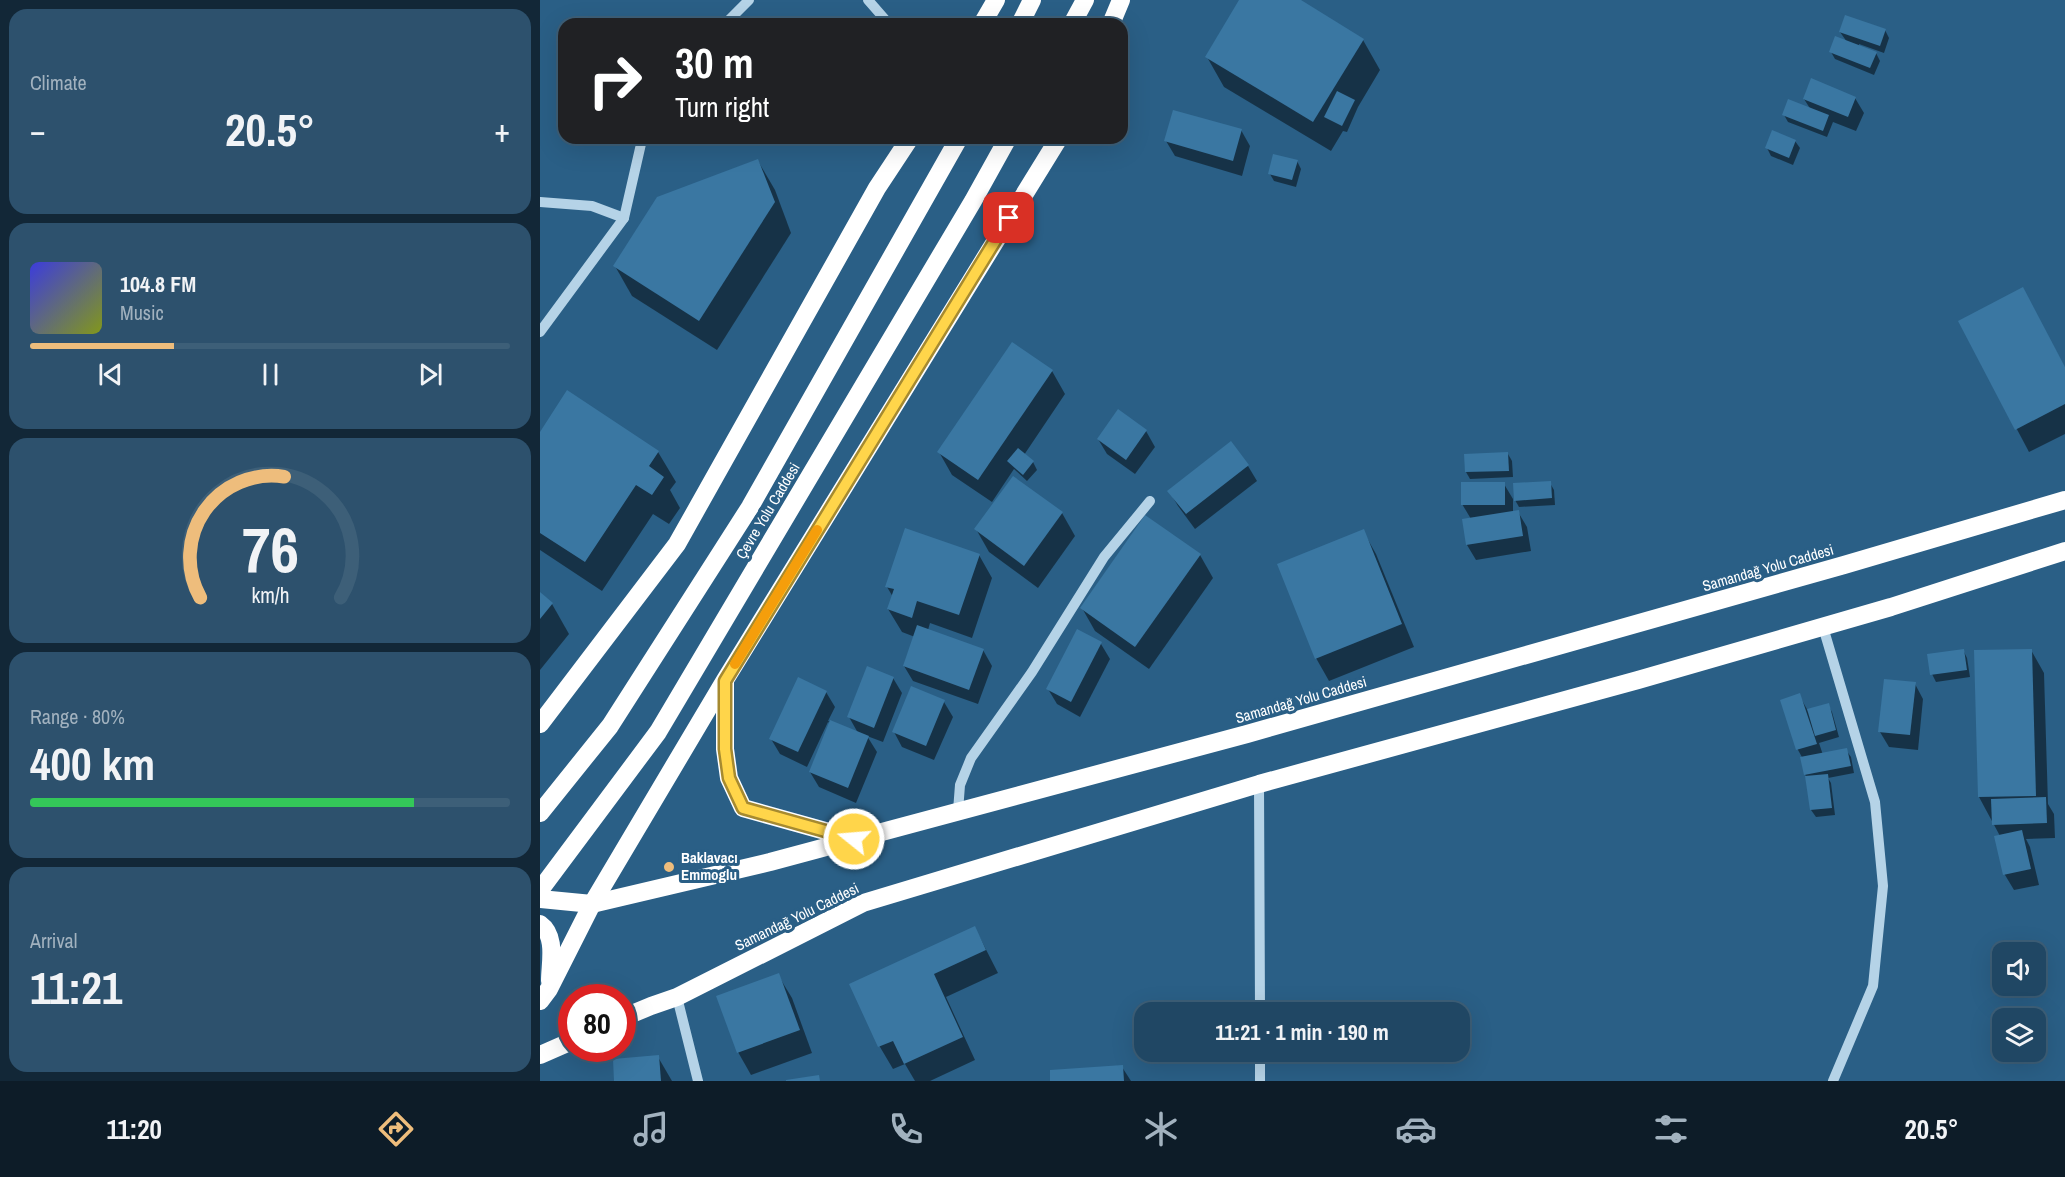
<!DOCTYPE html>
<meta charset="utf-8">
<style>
body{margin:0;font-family:"Archivo Narrow",sans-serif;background:#2d516d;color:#f1f3f6;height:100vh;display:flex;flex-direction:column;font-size:22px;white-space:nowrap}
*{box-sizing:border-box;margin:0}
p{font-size:20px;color:#a2b2bf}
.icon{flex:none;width:33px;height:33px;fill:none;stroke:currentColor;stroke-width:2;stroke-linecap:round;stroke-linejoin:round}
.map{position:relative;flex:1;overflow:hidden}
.drawer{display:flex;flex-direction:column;gap:9px;padding:9px;background:#122737;width:540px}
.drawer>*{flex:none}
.hud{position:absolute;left:18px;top:18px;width:570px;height:126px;border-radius:18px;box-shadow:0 6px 24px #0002,0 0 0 2px #3d5f78;background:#202124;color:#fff;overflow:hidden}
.tools{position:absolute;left:1452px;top:942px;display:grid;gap:12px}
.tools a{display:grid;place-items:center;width:54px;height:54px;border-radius:12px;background:#204764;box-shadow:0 6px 24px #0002,0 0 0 2px #3d5f78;font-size:30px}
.speed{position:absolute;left:18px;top:984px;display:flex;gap:12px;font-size:30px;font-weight:700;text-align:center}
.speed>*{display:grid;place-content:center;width:78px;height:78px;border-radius:50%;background:#204764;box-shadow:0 6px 24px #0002,0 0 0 2px #3d5f78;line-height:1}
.speed .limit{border:9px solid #d22;background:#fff;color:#111}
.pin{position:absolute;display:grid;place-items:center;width:51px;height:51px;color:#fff;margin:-26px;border-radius:12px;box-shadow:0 3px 9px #0006}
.me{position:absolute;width:66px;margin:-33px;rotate:287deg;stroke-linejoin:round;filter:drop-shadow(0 0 4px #0008)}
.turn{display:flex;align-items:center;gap:21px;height:126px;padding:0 18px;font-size:27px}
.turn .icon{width:78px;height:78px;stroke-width:2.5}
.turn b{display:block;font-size:42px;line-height:51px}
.big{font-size:45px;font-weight:700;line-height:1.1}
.drawer .tile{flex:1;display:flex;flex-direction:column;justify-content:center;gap:9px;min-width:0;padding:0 21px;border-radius:18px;background:#2d516d}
.drawer .dial{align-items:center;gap:0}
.dial svg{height:156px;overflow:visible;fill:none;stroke:#3d5f78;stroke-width:7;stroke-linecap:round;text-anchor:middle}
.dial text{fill:#f1f3f6;stroke:none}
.song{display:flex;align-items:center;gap:18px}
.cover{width:72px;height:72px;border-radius:9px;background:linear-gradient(135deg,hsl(240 70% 55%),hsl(70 70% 35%))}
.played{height:6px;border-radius:3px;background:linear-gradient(90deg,#eebd7c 30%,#3d5f78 30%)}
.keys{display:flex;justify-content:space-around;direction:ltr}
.heat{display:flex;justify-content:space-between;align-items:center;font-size:33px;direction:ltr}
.charge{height:9px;border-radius:4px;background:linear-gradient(90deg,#34c759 80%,#3d5f78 0)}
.trip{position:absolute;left:594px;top:1002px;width:336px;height:60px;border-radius:18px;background:#204764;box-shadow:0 6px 24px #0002,0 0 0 2px #3d5f78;font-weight:700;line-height:60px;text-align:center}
.tabs{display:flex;height:96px;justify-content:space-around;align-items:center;background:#0d1c28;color:#a2b2bf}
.tabs .icon{width:42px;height:42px}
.tabs .active{color:#eebd7c}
.tabs b{font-size:27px;color:#f1f3f6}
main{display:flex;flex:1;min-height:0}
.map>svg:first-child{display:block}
</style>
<main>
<section class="drawer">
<div class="tile"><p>Climate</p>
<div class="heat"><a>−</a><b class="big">20.5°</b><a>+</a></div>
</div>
<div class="tile">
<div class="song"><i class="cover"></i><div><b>104.8 FM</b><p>Music</p></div></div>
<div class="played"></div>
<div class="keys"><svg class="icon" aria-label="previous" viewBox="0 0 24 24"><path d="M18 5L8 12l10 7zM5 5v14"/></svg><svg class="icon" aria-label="pause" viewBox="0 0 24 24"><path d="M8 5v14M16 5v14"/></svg><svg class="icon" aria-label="next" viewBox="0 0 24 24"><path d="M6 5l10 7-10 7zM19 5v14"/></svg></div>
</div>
<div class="tile dial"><svg viewBox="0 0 100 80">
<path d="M14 69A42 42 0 1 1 86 69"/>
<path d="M14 69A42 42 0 0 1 57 7" stroke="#eebd7c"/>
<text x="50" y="56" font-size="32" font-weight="700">76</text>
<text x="50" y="72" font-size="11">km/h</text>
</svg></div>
<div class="tile"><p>Range · 80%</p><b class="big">400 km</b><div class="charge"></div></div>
<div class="tile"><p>Arrival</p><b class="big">11:21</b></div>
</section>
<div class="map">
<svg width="1525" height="1081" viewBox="0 0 1525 1081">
<rect width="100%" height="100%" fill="#2a5f86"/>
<g fill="#0007">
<path d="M701,0H758L823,40L840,70L818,107L807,132L803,131L791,151L684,87L667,57Z"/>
<path d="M1345,30L1349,38L1344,53L1319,44V47L1336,53L1340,61L1334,75L1295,59L1291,52L1307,42L1300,32Z"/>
<path d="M1315,98L1324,113L1316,131L1293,122L1287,137L1248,122L1244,115L1271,110L1264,99Z"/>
<path d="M701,130L710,146L702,176L635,156L626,141Z"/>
<path d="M1255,141L1260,148L1253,165L1231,156L1227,148Z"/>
<path d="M218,161L235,190L251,233L177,350L92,296L75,266Z"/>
<path d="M757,161L761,169L756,187L734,181L730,174Z"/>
<path d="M1495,312L1525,368V434L1489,452L1420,322Z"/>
<path d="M512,371L525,394L484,455L493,462L497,470L487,481L474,469L452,502L412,475L399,452Z"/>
<path d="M578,411L606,431L615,447L595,474L567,454L558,439Z"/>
<path d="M0,434L118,452L136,482L130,490L140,508L129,524L113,514L62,591L0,550Z"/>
<path d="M968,454L972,461L973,477L930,479L926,472Z"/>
<path d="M708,466L717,481L655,529L638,506L629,491Z"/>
<path d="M1010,483L1014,490L1015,505L979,507L975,500Z"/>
<path d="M964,484L973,499V513L978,512L987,527L991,551L936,560L927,545L931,519L922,504Z"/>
<path d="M522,513L535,536L498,588L449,552L436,529Z"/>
<path d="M823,531L836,554L874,647L789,681L776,658Z"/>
<path d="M439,555L452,578L432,638L390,623L388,630L443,650L452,666L438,704L373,681L364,666L375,637L362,632L348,609L353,597L347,587Z"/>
<path d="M660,555L673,578L609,669L555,631L542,608Z"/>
<path d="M0,594L12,604L29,634L0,670Z"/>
<path d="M538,632L561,644L570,659L540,717L517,704L508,689Z"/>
<path d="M1423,650L1427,658L1430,677L1396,682L1392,674Z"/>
<path d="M1491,650L1504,673L1508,804L1514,814L1515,838L1486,839L1490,847L1499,885L1474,890L1465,875L1456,837L1460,836L1439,797Z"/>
<path d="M353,678L362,693L343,742L327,736L337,752L316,803L279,787L270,772L290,723L288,722L267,767L240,754L231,739L286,692L295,707L288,721L318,733L309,717Z"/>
<path d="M1375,684L1383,699L1378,750L1349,747L1340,732Z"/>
<path d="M1259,695L1268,711L1288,705L1292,712L1299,737L1279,743L1283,755L1306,750L1311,757L1314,773L1288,778L1291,783L1295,815L1276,817L1271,810L1263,759L1258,750L1241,701Z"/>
<path d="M404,702L413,717L394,760L362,747L354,732Z"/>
<path d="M435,928L458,973L406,997L435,1060L390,1081H375L365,1064L353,1069L340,1047L311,985Z"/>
<path d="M238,975L252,998L272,1053L211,1075L198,1052Z"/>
<path d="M118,1057L132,1081H76Z"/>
<path d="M582,1067L591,1081H512Z"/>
</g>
<g fill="#3a77a2">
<path d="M699,0H761L824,39L773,122L665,57Z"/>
<path d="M1305,15L1346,29L1340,46L1299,32Z"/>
<path d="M1295,36L1337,52L1330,68L1289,52Z"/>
<path d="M1271,78L1316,97L1308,117L1263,99Z"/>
<path d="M797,91L815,100L802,126L784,117Z"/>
<path d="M1248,99L1289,115L1283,131L1242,115Z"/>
<path d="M633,110L702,129L693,161L624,141Z"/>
<path d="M1232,130L1256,140L1249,158L1225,148Z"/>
<path d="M733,154L758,160L752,180L728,174Z"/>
<path d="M218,159L235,202L159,321L73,266L117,197Z"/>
<path d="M1483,287L1525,367V404L1475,430L1418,321Z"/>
<path d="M472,342L513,370L438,480L397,452Z"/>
<path d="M27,390L119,451L109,466L124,477L112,495L96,485L45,562L0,533V432Z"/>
<path d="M578,409L607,430L586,460L557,439Z"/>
<path d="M691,441L709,465L646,514L627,491Z"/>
<path d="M478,448L494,461L483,475L467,461Z"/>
<path d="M968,452L969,471L925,472L924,454Z"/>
<path d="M473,476L523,512L484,566L434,529Z"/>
<path d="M1011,481L1012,498L974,501L973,483Z"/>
<rect x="921" y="482" width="44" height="23"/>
<path d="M979,510L983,536L926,545L922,519Z"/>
<path d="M605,515L661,554L595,647L540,608Z"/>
<path d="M365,528L440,554L419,615L377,601L372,618L347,609L354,589L345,587Z"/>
<path d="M824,529L862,624L775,659L737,564Z"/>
<path d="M0,592L13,603L0,619Z"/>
<path d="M377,625L444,649L429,690L363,666Z"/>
<path d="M537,629L562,642L531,702L506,689Z"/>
<path d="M1424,649L1427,670L1390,675L1387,654Z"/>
<path d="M1492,649L1496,796L1438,797L1434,650Z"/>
<path d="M327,666L354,677L334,728L307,717Z"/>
<path d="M258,677L287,691L258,752L229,739Z"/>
<path d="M1344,679L1376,682L1370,735L1338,732Z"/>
<path d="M371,686L405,700L386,746L352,732Z"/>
<path d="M1260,693L1277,744L1256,750L1240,700Z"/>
<path d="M1289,703L1296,730L1275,736L1267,709Z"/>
<path d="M290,720L329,736L308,788L269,772Z"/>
<path d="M1307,748L1311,766L1264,775L1260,757Z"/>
<path d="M1288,774L1292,808L1270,810L1265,776Z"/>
<path d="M1506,797L1507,823L1452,825L1451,799Z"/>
<path d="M1482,830L1491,869L1463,875L1454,836Z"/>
<path d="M435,926L446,950L394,974L423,1037L364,1064L353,1041L338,1047L309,984Z"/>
<path d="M239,973L260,1030L197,1053L176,996Z"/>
<path d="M119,1055L121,1081H74L73,1059Z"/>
<path d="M583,1065L584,1081H510V1070Z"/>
<path d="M279,1075L280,1081H246V1080Z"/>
</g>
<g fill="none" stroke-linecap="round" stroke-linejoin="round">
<g stroke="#b5d3e7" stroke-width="10">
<path d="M328,0L349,24"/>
<path d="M185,24L209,0"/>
<path d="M0,202L52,206L84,218"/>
<path d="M0,332L84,218L101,144L105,138"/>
<path d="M1283,627L1335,802L1343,886L1333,986L1293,1081"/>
<path d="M719,784L720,1012"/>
<path d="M418,811L420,785L431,758L492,672L564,557L610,501"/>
<path d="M137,997L158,1081"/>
<path d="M720,1052V1081"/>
</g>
<g stroke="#fff" stroke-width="18">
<path d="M442,24L456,0"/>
<path d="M480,24L492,0"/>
<path d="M532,24L545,0"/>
<path d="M571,24L581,0"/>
<path d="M185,683V749L189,778L203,808L314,839"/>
<path d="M0,724L137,544L337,188L370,138"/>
<path d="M0,813L70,726L210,507L419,138"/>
<path d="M0,890L118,732L433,201L468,138"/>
<path d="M0,899L52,904L230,862L707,734L1304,565L1525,500"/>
<path d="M0,924C17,936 10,963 10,981"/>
<path d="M0,1001L9,989L52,904L185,680L519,138"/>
<path d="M82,1018L111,1006L137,997L323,903L719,784L1098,680L1351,607L1525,551"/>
<path d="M0,1055L32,1041"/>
</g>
</g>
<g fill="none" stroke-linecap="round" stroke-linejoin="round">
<g stroke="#a68a30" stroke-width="15">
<path id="route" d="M314,839L203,808L189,778L185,749V681L469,218"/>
</g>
<use href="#route" stroke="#ffd54a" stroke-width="10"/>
<path stroke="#f59e0b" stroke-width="10" d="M195,664L277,530"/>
</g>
<circle fill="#eebd7c" stroke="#2a5f86" stroke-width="2" cx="129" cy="867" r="6"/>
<g text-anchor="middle" stroke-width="6" stroke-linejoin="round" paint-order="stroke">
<g font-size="15" fill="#fff" stroke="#2a5f86">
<text transform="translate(228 511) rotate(-59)" y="5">Çevre Yolu Caddesi</text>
<text transform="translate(1228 568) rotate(-16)" y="5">Samandağ Yolu Caddesi</text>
<text transform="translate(761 700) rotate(-16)" y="5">Samandağ Yolu Caddesi</text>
<text transform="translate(257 917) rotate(-26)" y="5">Samandağ Yolu Caddesi</text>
</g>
<g font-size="15" font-weight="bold" fill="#fff" stroke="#2a5f86" text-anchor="start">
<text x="141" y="863">Baklavacı<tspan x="141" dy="17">Emmoglu</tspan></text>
</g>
</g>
</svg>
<div class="tools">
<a><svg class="icon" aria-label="sound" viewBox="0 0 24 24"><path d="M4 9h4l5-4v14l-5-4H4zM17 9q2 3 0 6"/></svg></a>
<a><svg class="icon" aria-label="layers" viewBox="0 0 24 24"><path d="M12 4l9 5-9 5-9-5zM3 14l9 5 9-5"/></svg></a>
</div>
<div class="speed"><div class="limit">80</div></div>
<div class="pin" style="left:469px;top:218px;background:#d93025"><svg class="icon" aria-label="arrive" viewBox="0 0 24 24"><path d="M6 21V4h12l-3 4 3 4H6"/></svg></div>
<svg class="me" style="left:314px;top:839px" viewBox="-20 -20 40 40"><circle r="17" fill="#ffd54a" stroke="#fff" stroke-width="3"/><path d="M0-11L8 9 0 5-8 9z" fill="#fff"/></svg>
<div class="trip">11:21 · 1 min · 190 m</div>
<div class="hud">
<div class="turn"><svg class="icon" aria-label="right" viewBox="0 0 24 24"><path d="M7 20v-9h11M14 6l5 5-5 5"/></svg><div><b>30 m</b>Turn right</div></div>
</div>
</div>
</main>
<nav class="tabs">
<b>11:20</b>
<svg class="icon active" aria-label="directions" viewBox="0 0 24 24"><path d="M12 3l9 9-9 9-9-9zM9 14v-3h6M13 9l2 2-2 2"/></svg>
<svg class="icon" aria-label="music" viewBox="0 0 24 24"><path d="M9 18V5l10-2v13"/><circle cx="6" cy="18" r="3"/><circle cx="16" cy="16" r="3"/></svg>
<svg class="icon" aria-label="phone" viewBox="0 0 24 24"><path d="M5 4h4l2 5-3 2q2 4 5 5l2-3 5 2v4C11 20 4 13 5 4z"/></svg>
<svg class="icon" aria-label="climate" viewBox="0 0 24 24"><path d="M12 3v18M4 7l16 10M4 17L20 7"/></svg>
<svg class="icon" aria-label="car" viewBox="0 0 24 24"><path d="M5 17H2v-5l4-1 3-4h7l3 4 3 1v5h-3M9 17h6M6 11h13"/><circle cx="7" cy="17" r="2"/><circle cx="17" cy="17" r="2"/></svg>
<svg class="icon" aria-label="filters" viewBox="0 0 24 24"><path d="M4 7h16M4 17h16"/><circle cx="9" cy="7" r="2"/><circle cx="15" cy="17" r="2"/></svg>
<b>20.5°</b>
</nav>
